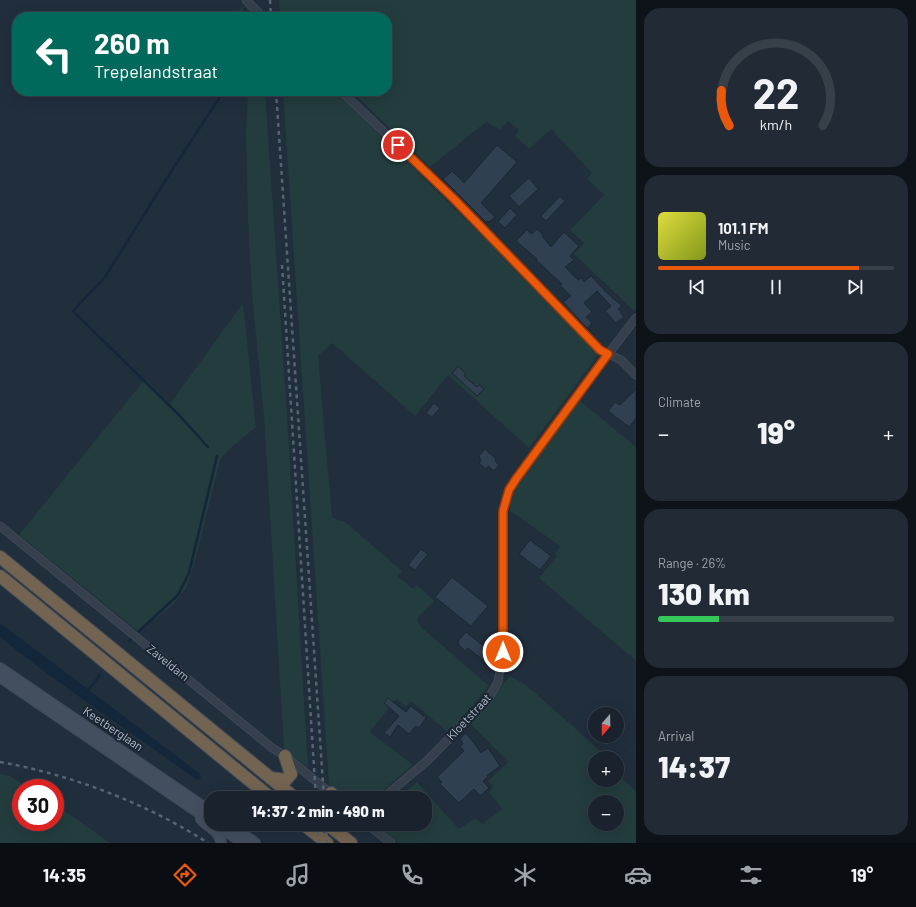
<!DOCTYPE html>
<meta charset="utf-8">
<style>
body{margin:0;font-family:Barlow,sans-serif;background:#222a35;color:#f1f3f6;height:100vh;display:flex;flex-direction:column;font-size:15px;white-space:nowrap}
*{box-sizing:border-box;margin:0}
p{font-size:13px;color:#9fa4aa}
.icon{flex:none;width:22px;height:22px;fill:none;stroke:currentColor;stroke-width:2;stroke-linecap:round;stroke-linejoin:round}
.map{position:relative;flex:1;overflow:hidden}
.sheet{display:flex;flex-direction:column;gap:8px;padding:8px;background:#0e1319;width:280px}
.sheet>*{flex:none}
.banner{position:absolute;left:12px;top:12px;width:380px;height:84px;border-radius:16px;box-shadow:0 4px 16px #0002,0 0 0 1px #373f49;background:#00695c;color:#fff;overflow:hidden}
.needle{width:26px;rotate:200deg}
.buttons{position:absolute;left:588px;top:707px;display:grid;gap:8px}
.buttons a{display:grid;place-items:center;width:36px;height:36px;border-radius:50%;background:#19222d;box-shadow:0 4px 16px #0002,0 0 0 1px #373f49;font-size:20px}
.speed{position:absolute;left:12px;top:779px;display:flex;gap:8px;font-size:20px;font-weight:700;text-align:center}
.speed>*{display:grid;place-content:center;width:52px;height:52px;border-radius:50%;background:#19222d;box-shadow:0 4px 16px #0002,0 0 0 1px #373f49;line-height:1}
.speed .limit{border:6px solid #d22;background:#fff;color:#111}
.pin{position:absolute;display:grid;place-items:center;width:34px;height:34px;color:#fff;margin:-17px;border:2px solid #fff;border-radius:50%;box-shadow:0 1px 4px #0007}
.me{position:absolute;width:44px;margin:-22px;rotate:0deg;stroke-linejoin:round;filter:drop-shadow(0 0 3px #0008)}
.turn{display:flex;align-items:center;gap:14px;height:84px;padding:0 16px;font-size:18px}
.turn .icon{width:52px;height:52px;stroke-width:2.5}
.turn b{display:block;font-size:28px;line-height:34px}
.big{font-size:30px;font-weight:800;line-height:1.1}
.sheet .widget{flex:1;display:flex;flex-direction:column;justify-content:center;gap:6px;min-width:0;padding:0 14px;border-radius:16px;background:#222a35}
.sheet .dial{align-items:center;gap:0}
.dial svg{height:104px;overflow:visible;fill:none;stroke:#373f49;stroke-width:7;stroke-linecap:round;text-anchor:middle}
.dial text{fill:#f1f3f6;stroke:none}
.song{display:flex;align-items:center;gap:12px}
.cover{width:48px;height:48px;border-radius:6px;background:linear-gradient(135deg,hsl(60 70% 55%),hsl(70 70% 35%))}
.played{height:4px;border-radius:2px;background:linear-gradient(90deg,#ea580c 85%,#373f49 85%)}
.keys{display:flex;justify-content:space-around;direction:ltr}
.heat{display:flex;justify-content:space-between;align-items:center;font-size:22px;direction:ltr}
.charge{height:6px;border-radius:3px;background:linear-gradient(90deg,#34c759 26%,#373f49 0)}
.trip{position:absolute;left:204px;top:791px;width:228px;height:40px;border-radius:16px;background:#19222d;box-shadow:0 4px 16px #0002,0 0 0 1px #373f49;font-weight:800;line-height:40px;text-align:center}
.dock{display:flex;height:64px;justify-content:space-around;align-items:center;background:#0a0e12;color:#9fa4aa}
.dock .icon{width:28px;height:28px}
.dock .selected{color:#ea580c}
.dock b{font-size:18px;color:#f1f3f6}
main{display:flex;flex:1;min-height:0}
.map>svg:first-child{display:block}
</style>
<main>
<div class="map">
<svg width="636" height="843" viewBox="0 0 636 843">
<rect width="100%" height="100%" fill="#212e3c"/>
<g fill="#233c3d" fill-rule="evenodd">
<path d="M279,0H636V308L634,311L574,254L584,243L570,230L604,195L587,179L592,173L551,129L529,149L515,136L519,130L508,121L501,130L486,122L430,167L351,91H387V17H280Z"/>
<path d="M246,5L258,17H237L239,10Z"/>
<path d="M248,91H265L287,414L308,768L284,749L264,416L252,294L248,220L246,133Z"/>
<path d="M283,91H335L525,278L599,354L529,448L448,375L415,416L332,343L318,356L332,517L340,521H344L402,571L397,576L413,589L417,585L434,601L419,616L417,621L421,627L489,686L449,733L411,701L406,707L396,699L370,732L413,765L374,798H347L329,785Z"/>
<path d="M243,303L256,427L227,451L220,460L194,565L186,588L172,606L138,631L19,535L145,379L170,404Z"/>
<path d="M578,399L636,447V661L539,578L557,556L555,554L560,546L510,511V502L511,496L519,480Z"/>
<path d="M510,676L526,685L594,745L605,758H595V780H617V772L636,792V843H398L374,824H425V798H398L417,782L459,829L475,818L482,824L502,809L489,793L493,786L488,781L508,762L470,723ZM595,802H617V824H595Z"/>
<path d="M0,774L10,776L29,788H21V822H55V804L110,843H0Z"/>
</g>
<path fill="#14263a" d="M0,623L199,773L201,778L197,780C131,732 63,688 0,637Z"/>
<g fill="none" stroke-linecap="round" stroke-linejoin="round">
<g stroke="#14263a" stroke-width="2.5">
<path d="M245,9V17"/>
<path d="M208,447L179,415L73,311L105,277L174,167L224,91"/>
<path d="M138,632L178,595L189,573L217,456"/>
<path d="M129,641L131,639"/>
<path d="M87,692L100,675"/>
</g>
</g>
<g fill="#304050" stroke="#1c2733">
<path d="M497,145L517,162L481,203L495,217L489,222L488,221L486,222L443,179L452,171L464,183Z"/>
<path d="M529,178L538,189L519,207L509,196Z"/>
<path d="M560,196L565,201L546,221L541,216Z"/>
<path d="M510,208L517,215L505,228L498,222Z"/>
<path d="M537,229L543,235L542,236L551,247L564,232L579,246L570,256L574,260L565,267L578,280L581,278L584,282L591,276L607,293L622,306L618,309L624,317L616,323L605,311L611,306L597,291L584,303L592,312L586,317L592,323L587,328L563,302L571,296L560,285L562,284L536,260L537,259L516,241L527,230L532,234Z"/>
<path d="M458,366L466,374L464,376L477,387L479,385L484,389L477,396L452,373Z"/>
<path d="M636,389V418L629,427L608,411L615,402L620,405Z"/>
<path d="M434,403L440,408L432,417L426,413Z"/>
<path d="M485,449L496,459L495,461L499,465L494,471L488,466L486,469L479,463L481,461L479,456Z"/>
<path d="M530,540L551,556L540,570L519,554Z"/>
<path d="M421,549L428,554L415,570L408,565Z"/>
<path d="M452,577L488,606L471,626L435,597Z"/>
<path d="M466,632L490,651L483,660L468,648L465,651L459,645L458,641Z"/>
<path d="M388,698L406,712L411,706L426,718L419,728L416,726L409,734L398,725L390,737L384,733L399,716L384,703Z"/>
<path d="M466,733L481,753L488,748L500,766L487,776L488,777L483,781L489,788L480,796L474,789L459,803L440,784L442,782L437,777L464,751L460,746L463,744L460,739Z"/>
</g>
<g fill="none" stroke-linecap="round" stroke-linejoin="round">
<g stroke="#3e4955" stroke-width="9">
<g id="street">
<path d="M246,0L263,17"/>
<path d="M341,91L454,199L600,350L621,360L636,375"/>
<path d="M0,526L271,747L285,756L333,795"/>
<path d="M383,798L428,760L488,699L498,682L503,652V511L509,489L602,362L636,318"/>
<path d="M367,824L391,843"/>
</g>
</g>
<g stroke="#3e4955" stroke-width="12">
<g id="secondary">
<path d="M0,668L211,812"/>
<path d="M0,677L211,821"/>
<path d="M201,819C209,829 219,829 221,843"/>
<path d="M216,824L243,843"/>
<path d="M229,824L255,843"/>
</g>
</g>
<g stroke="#404b57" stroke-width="14">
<g id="highway">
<path d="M0,557L295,798"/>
<path d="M0,576L271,798"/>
<path d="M271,778L286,780L291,774L285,756"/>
<path d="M331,793V798"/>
<path d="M303,824L327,843"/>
<path d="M327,824L351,843"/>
</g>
</g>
<use href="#street" stroke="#35404c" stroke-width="7"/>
<use href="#secondary" stroke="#434f5f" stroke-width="10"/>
<use href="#highway" stroke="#736351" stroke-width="12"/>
<g stroke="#566573" stroke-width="2.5" stroke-dasharray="4 4" stroke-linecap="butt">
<path d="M270,0L271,17"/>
<path d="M276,91L324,798"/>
<path d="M282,265L316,798"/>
<path d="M0,762C72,775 146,803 208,843"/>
<path d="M318,824L319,843"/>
<path d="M326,824L327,843"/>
</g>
</g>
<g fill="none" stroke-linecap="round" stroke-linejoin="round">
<g stroke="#983908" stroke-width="10">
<path id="route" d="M398,145L454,199L600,350L608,354L516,479L509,490L503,511V652"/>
</g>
<use href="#route" stroke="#ea580c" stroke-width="7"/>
</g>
<g text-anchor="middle" stroke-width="4" stroke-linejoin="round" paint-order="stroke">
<g font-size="12" fill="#b0bbc8" stroke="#1a2531">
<text transform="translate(168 663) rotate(39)" y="4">Zaveldam</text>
<text transform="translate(469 717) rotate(-47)" y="4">Kloetstraat</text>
<text transform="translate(113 729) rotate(34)" y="4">Keetberglaan</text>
</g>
</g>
</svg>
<div class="buttons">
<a><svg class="needle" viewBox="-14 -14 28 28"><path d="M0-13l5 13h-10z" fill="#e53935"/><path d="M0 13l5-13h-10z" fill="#9fa4aa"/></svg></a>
<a>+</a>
<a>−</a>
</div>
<div class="speed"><div class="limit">30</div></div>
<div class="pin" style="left:398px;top:145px;background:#d93025"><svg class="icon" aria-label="arrive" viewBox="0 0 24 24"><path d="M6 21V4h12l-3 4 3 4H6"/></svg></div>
<svg class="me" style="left:503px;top:652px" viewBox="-20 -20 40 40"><circle r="17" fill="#ea580c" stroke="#fff" stroke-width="3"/><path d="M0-11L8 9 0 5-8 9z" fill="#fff"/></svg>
<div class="trip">14:37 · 2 min · 490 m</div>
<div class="banner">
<div class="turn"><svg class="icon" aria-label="left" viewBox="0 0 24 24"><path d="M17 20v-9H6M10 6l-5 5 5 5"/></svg><div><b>260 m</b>Trepelandstraat</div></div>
</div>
</div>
<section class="sheet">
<div class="widget dial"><svg viewBox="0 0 100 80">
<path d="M14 69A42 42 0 1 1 86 69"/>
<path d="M14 69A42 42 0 0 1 8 42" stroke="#ea580c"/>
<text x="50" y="56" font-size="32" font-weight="700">22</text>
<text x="50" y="72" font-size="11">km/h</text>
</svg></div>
<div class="widget">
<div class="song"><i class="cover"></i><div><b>101.1 FM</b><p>Music</p></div></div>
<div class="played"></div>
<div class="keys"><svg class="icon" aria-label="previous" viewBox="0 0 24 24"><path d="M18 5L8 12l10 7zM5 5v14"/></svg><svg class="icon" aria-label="pause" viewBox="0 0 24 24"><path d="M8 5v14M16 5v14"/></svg><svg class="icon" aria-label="next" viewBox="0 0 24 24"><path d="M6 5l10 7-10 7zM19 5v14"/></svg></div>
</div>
<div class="widget"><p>Climate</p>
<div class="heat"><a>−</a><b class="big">19°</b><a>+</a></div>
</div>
<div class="widget"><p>Range · 26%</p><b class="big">130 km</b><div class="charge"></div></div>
<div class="widget"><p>Arrival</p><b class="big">14:37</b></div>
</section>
</main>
<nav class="dock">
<b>14:35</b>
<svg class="icon selected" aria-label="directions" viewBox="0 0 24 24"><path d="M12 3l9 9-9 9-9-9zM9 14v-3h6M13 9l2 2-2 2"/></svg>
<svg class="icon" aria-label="music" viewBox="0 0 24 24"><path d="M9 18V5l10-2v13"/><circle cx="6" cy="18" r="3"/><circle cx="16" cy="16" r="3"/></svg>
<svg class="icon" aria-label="phone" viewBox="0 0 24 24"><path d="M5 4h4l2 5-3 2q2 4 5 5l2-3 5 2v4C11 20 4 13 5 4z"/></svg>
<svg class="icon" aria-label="climate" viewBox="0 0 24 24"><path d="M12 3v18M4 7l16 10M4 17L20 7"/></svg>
<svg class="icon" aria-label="car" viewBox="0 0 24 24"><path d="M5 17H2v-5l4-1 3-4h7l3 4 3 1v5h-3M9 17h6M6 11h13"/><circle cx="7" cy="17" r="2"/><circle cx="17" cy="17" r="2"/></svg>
<svg class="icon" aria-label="filters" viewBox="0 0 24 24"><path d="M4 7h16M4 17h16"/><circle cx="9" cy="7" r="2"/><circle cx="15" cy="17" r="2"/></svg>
<b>19°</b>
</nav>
